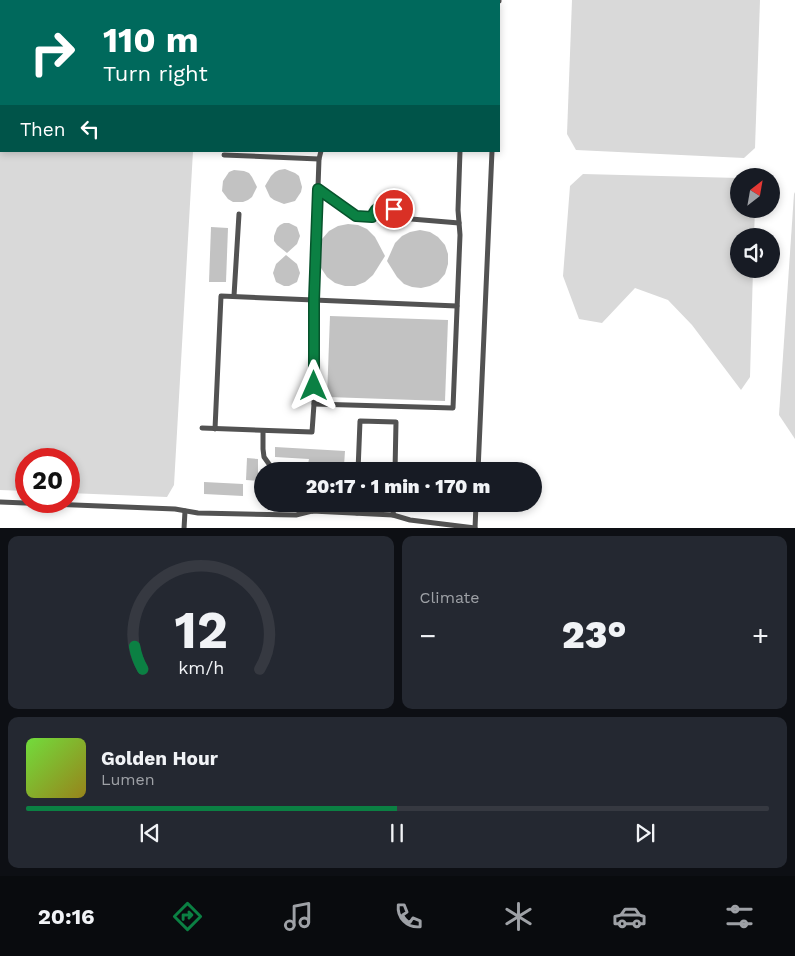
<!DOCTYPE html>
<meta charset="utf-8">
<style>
body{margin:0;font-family:"Work Sans",sans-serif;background:#242831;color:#f1f3f6;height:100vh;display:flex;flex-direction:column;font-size:19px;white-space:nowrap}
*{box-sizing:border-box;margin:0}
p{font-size:16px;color:#9ea1a6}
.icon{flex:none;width:28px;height:28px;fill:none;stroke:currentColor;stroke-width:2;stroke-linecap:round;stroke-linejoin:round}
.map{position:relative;height:528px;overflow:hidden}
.details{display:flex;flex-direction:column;gap:8px;padding:8px;background:#0d0f14;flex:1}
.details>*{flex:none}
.hud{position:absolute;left:0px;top:0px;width:500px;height:152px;box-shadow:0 2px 8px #0003;background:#00695c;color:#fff;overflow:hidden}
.needle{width:32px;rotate:31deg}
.tools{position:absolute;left:730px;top:168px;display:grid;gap:10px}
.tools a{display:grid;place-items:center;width:50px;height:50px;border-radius:50%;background:#171b24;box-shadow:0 2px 8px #0003;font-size:25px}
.speed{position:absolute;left:15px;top:448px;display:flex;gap:10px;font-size:25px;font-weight:700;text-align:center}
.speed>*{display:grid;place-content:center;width:65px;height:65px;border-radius:50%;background:#171b24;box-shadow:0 2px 8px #0003;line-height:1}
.speed .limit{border:8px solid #d22;background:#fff;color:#111}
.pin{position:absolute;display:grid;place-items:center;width:42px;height:42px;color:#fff;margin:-21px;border:2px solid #fff;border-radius:50%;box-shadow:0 1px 5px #0007}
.me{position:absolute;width:55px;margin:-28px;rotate:0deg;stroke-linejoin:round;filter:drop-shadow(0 0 4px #0008)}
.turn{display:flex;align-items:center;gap:18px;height:105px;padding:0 20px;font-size:22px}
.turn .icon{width:65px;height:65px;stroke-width:2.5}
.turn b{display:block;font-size:35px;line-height:42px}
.then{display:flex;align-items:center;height:48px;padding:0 20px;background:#0003;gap:10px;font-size:19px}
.big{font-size:38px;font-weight:800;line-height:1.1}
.details .card{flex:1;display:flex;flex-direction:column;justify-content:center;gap:8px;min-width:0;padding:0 18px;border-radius:10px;background:#242831}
.details .dial{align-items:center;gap:0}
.dial svg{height:130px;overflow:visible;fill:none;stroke:#363941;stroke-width:7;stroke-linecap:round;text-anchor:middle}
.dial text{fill:#f1f3f6;stroke:none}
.song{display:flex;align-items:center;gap:15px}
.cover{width:60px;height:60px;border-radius:8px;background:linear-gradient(135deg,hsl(100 70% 55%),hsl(50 70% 35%))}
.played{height:5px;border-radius:2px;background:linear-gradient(90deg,#0b8043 50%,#363941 50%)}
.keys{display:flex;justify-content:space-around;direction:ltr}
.heat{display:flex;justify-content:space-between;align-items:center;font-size:28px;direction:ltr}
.details .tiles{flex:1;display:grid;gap:8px;grid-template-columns:1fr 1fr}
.card:last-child{grid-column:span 2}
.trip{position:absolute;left:254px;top:462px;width:288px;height:50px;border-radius:25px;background:#171b24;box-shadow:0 2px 8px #0003;font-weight:800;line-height:50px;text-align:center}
.tabs{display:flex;height:80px;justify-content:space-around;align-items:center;background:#090b0e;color:#9ea1a6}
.tabs .icon{width:35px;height:35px}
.tabs .selected{color:#0b8043}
.tabs b{font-size:22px;color:#f1f3f6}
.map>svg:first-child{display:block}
</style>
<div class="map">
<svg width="795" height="529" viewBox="0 0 795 529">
<rect width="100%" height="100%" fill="#fff"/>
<g fill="#d9d9d9">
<path d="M0,0H483V1H1V151H193L174,485L167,497L69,493V459H26V491L0,490Z"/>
<path d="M572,0H760L755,148L744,158L576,150L567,134Z"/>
<path d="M583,174L739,178V209H755L754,236H739V269H753L750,377L741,390L692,325L668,300L635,288L602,323L579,319L563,276L570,186Z"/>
<path d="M795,192V439L779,415L794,194Z"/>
</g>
<g fill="#c2c2c2">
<path d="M285,169L295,173L299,176L302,187L301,192L295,201L284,204L274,200L270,197L265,186L271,176L275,172L279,170Z"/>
<path d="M234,170L244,171L249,173L252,177L257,187L252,197L248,200L243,202H233L228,199L222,191L223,181L229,172Z"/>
<path d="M284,223H289L297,227L300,236L297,244L287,253L277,245L274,241V236L277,228L280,225Z"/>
<path d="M348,224L358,225L367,229L375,237L385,256L373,275L365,282L355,286H345L335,283L327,277L321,268L320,264V244L322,239L329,231L338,226Z"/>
<path d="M211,227L228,228L226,282H209Z"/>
<path d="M420,230L430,232L438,237L445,245L448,254V264L445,274L438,282L430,286L421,288L412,287L404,284L397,277L387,261L395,243L402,236L410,232Z"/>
<path d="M286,255L297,264L300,273L297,282L289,286H284L276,282L273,273L276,264Z"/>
<path d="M330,316L448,320L445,401L327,397Z"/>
<path d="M275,447L345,451L344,466L308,464L309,459L275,457Z"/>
<path d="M247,458L258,459V481L246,480Z"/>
<path d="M204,482L243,484V496L204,494Z"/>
</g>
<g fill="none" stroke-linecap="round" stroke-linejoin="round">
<g stroke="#525252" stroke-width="5">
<path d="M499,1V0"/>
<path d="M321,151L319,159L314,300V404L453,408L460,235L458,210L460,151"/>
<path d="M224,155L319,159"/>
<path d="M318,189L356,216L372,217L377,207C388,202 396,207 399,218L459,223"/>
<path d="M234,296L239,214"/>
<path d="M202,428L312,432L314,404"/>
<path d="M215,429L221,296L457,306"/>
<path d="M263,431V449L264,457L274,471"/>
<path d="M358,471L360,421L396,422L395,471"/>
<path d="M478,471L492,151"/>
<path d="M0,502L175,509L198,513L296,515L312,511L393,515L410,520L475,528"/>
<path d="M304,504L312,511"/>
<path d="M357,513V504"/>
<path d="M393,515L394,504"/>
<path d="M184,529L185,511"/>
<path d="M475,529L476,504"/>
</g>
</g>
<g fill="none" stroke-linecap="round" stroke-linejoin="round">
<g stroke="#07532c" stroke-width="12">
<path id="route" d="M314,386V300L318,189L356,216L372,217C376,206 385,201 394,209"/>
</g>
<use href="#route" stroke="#0b8043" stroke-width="9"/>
</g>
</svg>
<div class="tools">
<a><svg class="needle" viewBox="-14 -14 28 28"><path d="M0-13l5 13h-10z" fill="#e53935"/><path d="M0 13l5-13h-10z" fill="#9ea1a6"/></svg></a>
<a><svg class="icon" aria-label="sound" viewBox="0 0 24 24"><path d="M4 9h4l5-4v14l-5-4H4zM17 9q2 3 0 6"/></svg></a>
</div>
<div class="speed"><div class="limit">20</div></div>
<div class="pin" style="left:394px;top:209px;background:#d93025"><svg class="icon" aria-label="arrive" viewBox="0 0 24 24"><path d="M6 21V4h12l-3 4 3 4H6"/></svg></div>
<svg class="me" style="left:314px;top:386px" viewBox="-20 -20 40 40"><path d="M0-17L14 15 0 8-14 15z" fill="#0b8043" stroke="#fff" stroke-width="4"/></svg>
<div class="trip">20:17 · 1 min · 170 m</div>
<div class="hud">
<div class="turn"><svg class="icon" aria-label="right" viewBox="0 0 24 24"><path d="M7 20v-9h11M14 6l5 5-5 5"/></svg><div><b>110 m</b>Turn right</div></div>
<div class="then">Then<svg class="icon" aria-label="left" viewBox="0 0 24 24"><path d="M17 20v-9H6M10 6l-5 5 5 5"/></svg></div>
</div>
</div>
<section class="details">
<div class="tiles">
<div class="card dial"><svg viewBox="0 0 100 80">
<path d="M14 69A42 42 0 1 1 86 69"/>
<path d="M14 69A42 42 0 0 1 9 55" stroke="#0b8043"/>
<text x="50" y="56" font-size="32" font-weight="700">12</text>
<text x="50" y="72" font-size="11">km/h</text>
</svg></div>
<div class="card"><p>Climate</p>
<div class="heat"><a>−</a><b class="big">23°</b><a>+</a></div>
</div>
<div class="card">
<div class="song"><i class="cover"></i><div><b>Golden Hour</b><p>Lumen</p></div></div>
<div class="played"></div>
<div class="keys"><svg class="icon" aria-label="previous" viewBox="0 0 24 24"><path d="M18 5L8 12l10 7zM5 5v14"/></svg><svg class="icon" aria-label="pause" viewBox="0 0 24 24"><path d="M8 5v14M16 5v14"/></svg><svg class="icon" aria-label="next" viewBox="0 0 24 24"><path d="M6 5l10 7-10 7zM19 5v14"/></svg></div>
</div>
</div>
</section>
<nav class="tabs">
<b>20:16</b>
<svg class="icon selected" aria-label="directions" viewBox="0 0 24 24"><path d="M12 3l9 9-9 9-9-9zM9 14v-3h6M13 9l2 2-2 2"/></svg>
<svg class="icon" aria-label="music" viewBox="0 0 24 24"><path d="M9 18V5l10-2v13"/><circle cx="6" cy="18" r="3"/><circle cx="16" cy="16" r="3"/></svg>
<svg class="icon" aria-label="phone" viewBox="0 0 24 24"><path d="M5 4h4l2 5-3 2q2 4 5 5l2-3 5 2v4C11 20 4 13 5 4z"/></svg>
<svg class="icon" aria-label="climate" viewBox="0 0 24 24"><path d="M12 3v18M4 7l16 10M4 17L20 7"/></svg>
<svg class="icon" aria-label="car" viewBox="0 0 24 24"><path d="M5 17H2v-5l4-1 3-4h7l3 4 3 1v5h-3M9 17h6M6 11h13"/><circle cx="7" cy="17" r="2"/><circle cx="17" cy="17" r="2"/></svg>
<svg class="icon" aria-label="filters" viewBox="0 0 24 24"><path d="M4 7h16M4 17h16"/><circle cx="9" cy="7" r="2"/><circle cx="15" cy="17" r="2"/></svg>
</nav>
